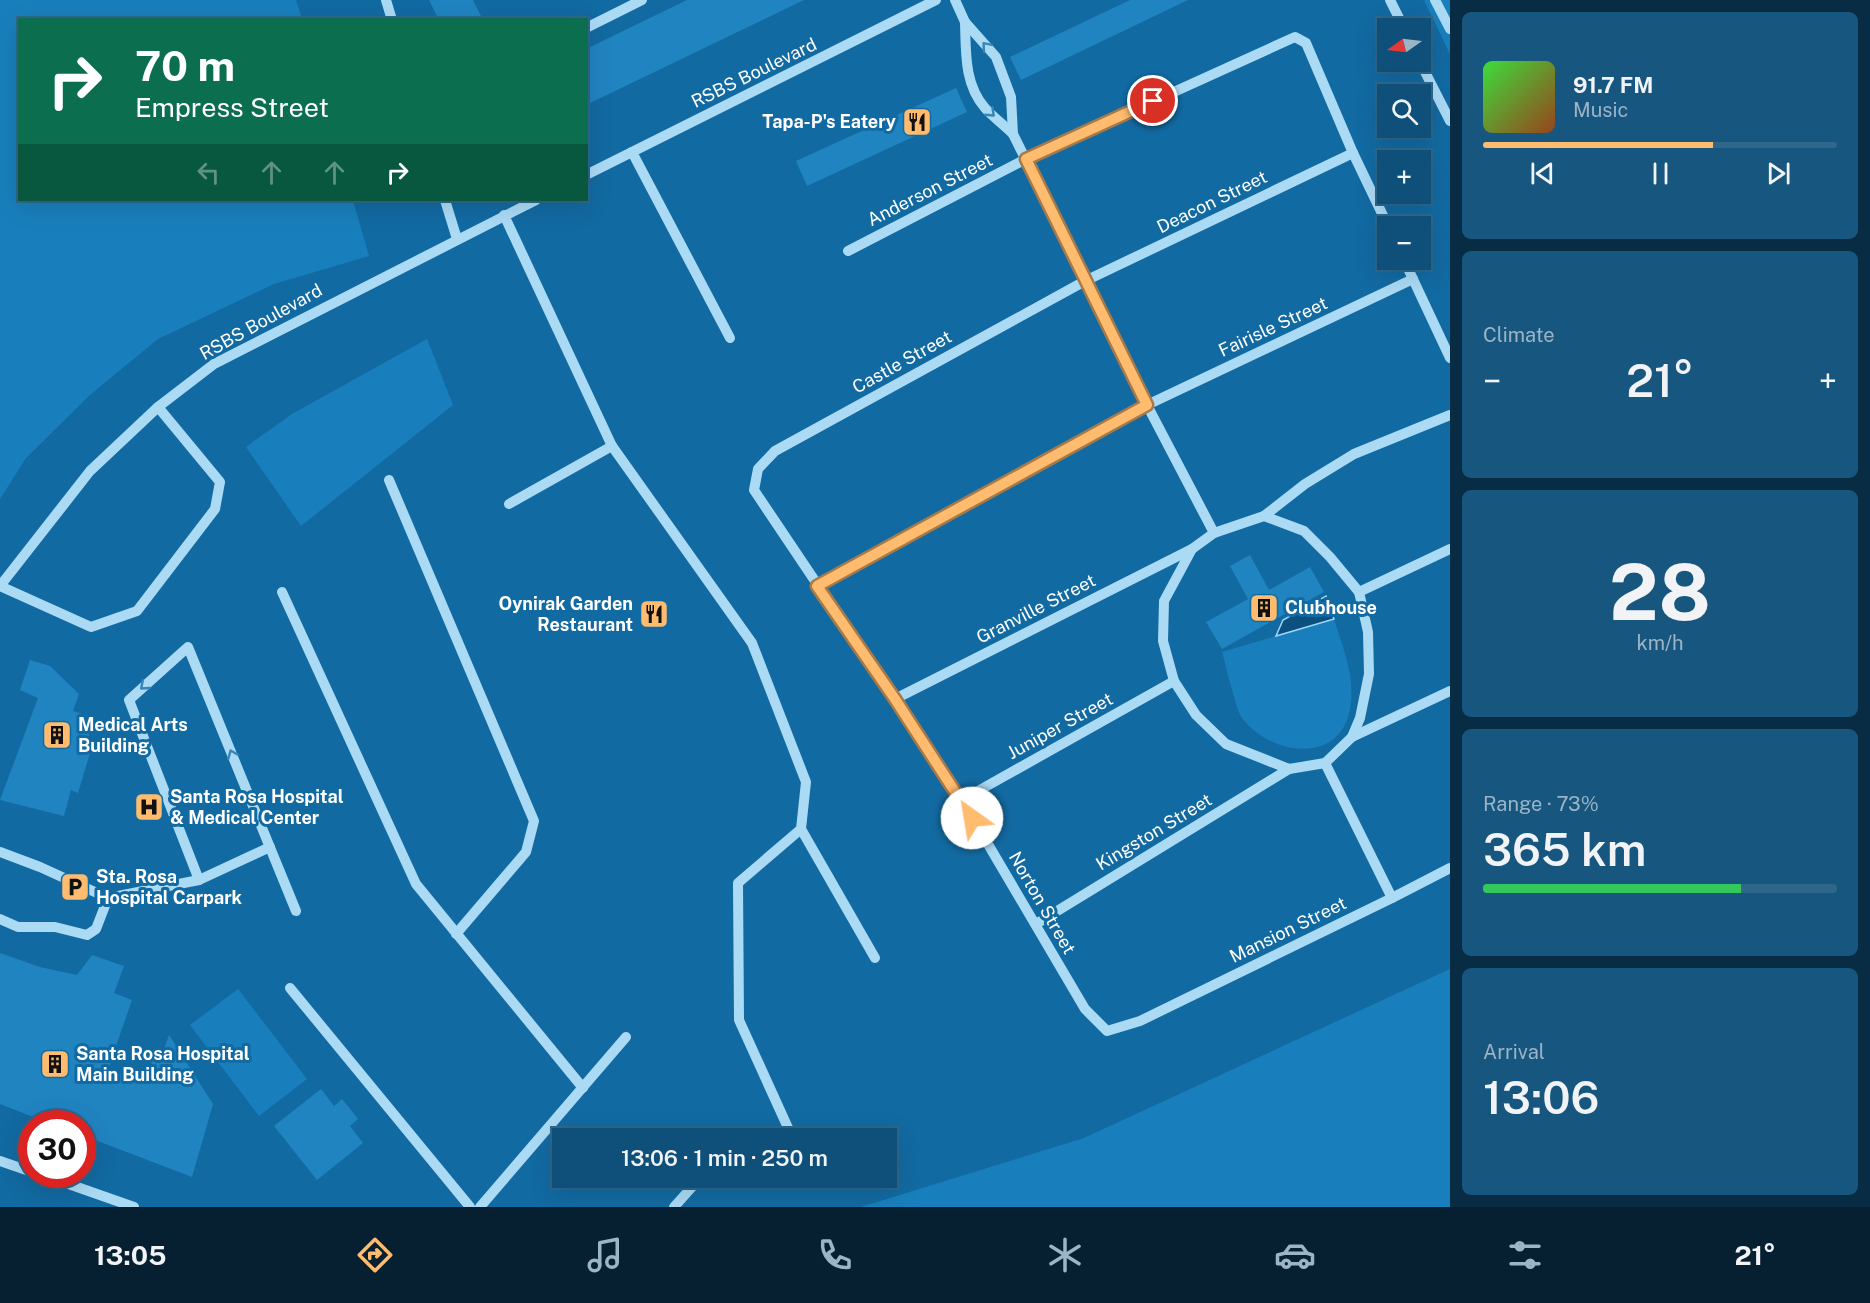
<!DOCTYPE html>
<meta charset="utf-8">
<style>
body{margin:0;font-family:"Public Sans",sans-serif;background:#17577f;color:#f1f3f6;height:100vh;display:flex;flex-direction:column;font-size:22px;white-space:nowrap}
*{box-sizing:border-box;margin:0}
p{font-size:20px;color:#9bb5c7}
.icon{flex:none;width:33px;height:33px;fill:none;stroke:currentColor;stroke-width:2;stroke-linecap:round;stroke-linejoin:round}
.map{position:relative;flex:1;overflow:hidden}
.side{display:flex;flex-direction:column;gap:12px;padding:12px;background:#082c43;width:420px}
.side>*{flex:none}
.guide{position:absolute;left:18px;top:18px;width:570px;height:183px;border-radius:0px;box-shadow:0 6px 24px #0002,0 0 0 2px #2e678b;background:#0b6e4f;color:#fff;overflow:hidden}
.needle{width:39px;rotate:256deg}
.controls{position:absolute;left:1377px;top:18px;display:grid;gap:12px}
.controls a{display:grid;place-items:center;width:54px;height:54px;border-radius:0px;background:#0e507a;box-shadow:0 6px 24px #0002,0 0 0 2px #2e678b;font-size:30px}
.speed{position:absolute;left:18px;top:1110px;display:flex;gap:12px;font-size:30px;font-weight:700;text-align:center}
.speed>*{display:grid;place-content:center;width:78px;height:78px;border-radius:50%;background:#0e507a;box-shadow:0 6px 24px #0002,0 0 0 2px #2e678b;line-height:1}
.speed .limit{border:9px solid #d22;background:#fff;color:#111}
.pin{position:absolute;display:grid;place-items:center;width:51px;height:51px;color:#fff;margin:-26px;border:3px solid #fff;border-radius:50%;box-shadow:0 2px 6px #0007}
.me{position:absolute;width:66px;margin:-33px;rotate:328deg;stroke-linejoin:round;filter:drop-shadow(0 0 4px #0008)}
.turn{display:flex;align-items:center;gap:21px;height:126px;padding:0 18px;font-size:27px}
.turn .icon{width:78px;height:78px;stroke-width:2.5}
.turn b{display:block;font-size:42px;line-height:51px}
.lanes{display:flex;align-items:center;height:57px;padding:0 18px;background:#0003;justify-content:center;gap:30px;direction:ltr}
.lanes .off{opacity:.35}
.big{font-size:45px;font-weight:600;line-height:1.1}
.side .card{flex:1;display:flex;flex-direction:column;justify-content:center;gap:9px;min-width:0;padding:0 21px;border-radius:9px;background:#17577f}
.side .dial{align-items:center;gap:0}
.dial b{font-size:78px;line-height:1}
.song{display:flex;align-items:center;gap:18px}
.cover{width:72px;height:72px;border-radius:9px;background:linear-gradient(135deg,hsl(120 70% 55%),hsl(20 70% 35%))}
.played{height:6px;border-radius:3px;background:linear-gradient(90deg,#ffbc6f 65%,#2e678b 65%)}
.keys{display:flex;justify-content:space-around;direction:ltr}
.heat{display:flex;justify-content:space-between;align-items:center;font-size:33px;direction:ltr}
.charge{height:9px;border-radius:4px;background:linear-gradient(90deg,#34c759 73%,#2e678b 0)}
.trip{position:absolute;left:552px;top:1128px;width:345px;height:60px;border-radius:0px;background:#0e507a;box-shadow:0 6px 24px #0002,0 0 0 2px #2e678b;font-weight:600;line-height:60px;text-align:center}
.tabs{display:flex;height:96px;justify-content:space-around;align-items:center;background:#062031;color:#9bb5c7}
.tabs .icon{width:42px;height:42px}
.tabs .active{color:#ffbc6f}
.tabs b{font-size:27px;color:#f1f3f6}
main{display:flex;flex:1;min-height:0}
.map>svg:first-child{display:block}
</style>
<main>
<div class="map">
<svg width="1450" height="1207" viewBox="0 0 1450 1207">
<rect width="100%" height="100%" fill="#126aa2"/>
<g fill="#197fbc">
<path d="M0,0H296L302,19L20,20V200H353L369,256L274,284L158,339L91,394L26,458L0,499Z"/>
<path d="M1424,0H1450V54Z"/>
<path d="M427,339L453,405L301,526L246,447L292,414Z"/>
<path d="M1334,619C1343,648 1356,678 1350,709C1340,765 1271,756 1242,718C1236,710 1226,665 1222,652Z"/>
<path d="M1450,969V1207H861L1084,1138Z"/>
<path d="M238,989L307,1079L259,1116L190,1025Z"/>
</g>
<path fill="#0b507e" stroke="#9dd7f8" stroke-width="1.5" d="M1326,596L1334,619L1276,636L1283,620Z"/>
<g fill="#2084c1">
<path d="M429,0H473L483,20H439Z"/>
<path d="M687,0H804L586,105V49Z"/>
<path d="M1130,0H1188L1021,80L1010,57Z"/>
<path d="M956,88L967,112L807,186L796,161Z"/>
<path d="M1250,555L1269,590L1310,567L1324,592L1222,649L1206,622L1248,599L1230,566Z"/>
<path d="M30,660L50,666L79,694L73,711L94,718L84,752L90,753L78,793L71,790L64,816L0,800L38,698L20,690Z"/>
<path d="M0,953L40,967L77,975L92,955L124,966L114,993L132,1000L108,1069L145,1082L154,1055L161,1058L169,1035L213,1104L192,1177L82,1135V1124H51L0,1104Z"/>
<path d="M321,1089L334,1106L342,1099L358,1119L350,1126L363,1143L317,1180L274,1126Z"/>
</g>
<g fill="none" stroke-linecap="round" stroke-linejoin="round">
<g stroke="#abdaf5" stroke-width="10">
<path d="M386,0L392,20"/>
<path d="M955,0L965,22L996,57L1011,97L1013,134"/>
<path d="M1390,0L1404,28"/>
<path d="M1435,0L1450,29"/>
<path d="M965,22C966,52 964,84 985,108C993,117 1004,125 1013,134L1147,405L1214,533"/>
<path d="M586,28L642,0"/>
<path d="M1420,62L1450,121"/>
<path d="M632,152L730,338"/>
<path d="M1353,153L1085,281L775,451L758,469L754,490L962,800L1085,1009L1107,1031L1140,1021L1392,898L1450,868"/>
<path d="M586,175L936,0"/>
<path d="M445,200L457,239"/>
<path d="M504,215L612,446L752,643L806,782L801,829L738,883L739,1020L789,1130"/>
<path d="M848,251L1026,159L1295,37L1306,43L1353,153L1388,226"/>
<path d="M1404,260L1450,358"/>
<path d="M389,480L534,821L526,852L456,934"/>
<path d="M509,504L612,446"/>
<path d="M1264,516L1304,531L1330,557L1359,592L1368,632L1369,674L1360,718L1352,737L1325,763L1289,769L1226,744L1196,715L1174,681L1163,641L1164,601L1192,549L1214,533Z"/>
<path d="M1264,516L1305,484L1354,454L1450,415"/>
<path d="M0,586L90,471L158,407L214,364L536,200"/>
<path d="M0,586L91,627L137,611L215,509L220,482L158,407"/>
<path d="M817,586L1147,405L1413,279"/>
<path d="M282,592L416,884L583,1088"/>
<path d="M1359,592L1450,549"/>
<path d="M895,699L1192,549"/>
<path d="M1352,737L1450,691"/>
<path d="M1325,763L1392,898"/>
<path d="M962,800L1174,681"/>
<path d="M801,829L875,958"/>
<path d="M0,852L40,867L108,898L199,880L270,847"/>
<path d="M199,880L129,700L188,647L296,911"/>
<path d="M0,919L18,927H55L87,935L96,929L108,898"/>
<path d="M1036,924L1289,769"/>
<path d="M290,988L470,1207"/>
<path d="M0,1161L32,1172"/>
<path d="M40,1174L134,1207"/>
<path d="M480,1207L626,1037"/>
<path d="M674,1207L700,1178"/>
</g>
</g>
<defs><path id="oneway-chevron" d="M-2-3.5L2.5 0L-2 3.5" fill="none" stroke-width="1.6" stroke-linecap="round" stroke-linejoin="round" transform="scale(1.5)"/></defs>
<g stroke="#3886b7">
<use href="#oneway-chevron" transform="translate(986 46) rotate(-131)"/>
<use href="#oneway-chevron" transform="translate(991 113) rotate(43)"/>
<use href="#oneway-chevron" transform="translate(144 686) rotate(139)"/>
<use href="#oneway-chevron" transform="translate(232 754) rotate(-112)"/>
</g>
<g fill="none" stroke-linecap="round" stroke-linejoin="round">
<g stroke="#a67a48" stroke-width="15">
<path id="route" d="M972,818L895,699L817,586L1147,405L1026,159L1153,101"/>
</g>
<use href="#route" stroke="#ffbc6f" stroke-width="10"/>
</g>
<defs>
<g id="restaurant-square" transform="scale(1.5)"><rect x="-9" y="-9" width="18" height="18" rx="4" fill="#ffbc6f" stroke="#126aa2"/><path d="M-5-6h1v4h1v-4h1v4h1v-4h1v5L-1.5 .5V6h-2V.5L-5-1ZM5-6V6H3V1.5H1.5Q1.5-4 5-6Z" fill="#111"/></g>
<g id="building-square" transform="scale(1.5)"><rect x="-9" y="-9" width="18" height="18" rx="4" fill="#ffbc6f" stroke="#126aa2"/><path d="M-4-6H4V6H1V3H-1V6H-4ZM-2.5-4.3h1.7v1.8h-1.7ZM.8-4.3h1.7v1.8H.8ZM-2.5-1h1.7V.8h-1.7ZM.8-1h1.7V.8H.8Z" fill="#111"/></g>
<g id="hospital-square" transform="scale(1.5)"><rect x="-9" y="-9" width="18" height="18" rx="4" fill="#ffbc6f" stroke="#126aa2"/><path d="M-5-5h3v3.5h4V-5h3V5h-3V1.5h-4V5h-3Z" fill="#111"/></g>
<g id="parking-square" transform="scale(1.5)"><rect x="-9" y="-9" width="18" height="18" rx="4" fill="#ffbc6f" stroke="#126aa2"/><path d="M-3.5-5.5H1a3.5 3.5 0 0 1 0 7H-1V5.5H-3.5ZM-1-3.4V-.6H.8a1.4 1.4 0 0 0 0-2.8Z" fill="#111"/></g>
</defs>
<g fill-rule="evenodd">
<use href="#restaurant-square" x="917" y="122"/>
<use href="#building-square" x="1264" y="608"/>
<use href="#restaurant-square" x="654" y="614"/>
<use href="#building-square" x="57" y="735"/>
<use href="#hospital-square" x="149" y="807"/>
<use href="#parking-square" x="75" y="887"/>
<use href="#building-square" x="55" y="1064"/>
</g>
<g text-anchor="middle" stroke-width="6" stroke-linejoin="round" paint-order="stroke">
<g font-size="18" fill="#fff" stroke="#126aa2">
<text transform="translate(754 73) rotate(-26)" y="6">RSBS Boulevard</text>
<text transform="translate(930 190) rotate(-27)" y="6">Anderson Street</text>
<text transform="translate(1212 202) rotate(-26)" y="6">Deacon Street</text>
<text transform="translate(261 322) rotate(-29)" y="6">RSBS Boulevard</text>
<text transform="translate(1273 327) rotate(-25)" y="6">Fairisle Street</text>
<text transform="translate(902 362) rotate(-29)" y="6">Castle Street</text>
<text transform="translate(1036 609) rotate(-27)" y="6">Granville Street</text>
<text transform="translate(1060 726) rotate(-29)" y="6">Juniper Street</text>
<text transform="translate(1154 832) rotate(-31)" y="6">Kingston Street</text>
<text transform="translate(1042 903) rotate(60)" y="6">Norton Street</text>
<text transform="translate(1288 930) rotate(-26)" y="6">Mansion Street</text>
</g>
<g font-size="18" font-weight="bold" fill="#fff" stroke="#126aa2" text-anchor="start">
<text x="896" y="128" text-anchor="end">Tapa-P's Eatery</text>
<text x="633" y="610" text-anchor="end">Oynirak Garden<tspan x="633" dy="21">Restaurant</tspan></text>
<text x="1285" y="614">Clubhouse</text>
<text x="78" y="731">Medical Arts<tspan x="78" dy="21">Building</tspan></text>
<text x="170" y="803">Santa Rosa Hospital<tspan x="170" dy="21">&amp; Medical Center</tspan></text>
<text x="96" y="883">Sta. Rosa<tspan x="96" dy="21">Hospital Carpark</tspan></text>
<text x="76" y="1060">Santa Rosa Hospital<tspan x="76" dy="21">Main Building</tspan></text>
</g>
</g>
</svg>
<div class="controls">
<a><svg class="needle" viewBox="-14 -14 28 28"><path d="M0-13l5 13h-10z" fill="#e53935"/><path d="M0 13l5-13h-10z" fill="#9bb5c7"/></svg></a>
<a><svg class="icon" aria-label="search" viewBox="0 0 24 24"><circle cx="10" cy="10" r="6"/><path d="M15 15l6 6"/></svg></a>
<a>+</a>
<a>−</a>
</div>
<div class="speed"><div class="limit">30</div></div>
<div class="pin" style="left:1153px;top:101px;background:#d93025"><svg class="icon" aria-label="arrive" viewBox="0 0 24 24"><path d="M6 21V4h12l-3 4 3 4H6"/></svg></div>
<svg class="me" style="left:972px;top:818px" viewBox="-20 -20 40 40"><circle r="19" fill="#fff"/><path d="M0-13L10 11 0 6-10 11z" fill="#ffbc6f"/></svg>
<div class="trip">13:06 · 1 min · 250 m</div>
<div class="guide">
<div class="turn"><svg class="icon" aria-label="right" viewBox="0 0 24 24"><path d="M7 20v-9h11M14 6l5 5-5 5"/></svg><div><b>70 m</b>Empress Street</div></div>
<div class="lanes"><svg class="icon off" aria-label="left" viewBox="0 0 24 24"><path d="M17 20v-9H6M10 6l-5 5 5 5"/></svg><svg class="icon off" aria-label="ahead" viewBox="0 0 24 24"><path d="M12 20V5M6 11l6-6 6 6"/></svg><svg class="icon off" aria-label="ahead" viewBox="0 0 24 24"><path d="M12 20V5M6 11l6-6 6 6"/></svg><svg class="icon" aria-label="right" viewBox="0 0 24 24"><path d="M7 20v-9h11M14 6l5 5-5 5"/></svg></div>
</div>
</div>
<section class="side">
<div class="card">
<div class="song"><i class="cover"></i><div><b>91.7 FM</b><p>Music</p></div></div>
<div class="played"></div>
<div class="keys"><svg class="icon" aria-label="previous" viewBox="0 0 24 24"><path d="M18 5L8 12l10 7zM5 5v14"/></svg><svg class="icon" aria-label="pause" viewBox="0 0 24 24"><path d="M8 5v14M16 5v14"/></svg><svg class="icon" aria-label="next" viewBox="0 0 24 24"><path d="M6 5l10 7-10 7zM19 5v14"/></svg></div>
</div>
<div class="card"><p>Climate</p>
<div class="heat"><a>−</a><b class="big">21°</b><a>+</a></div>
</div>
<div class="card dial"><b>28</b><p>km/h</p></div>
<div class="card"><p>Range · 73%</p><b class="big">365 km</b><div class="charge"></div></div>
<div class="card"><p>Arrival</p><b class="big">13:06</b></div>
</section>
</main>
<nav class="tabs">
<b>13:05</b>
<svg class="icon active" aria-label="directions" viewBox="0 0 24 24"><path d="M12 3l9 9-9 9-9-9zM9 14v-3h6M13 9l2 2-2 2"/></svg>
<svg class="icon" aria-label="music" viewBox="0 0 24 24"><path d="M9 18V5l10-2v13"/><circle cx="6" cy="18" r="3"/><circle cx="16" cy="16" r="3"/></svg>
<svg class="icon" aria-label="phone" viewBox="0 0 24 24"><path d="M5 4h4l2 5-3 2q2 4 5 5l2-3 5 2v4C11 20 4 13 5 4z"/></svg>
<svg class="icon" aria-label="climate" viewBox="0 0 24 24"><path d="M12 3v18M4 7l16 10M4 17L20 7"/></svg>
<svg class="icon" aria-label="car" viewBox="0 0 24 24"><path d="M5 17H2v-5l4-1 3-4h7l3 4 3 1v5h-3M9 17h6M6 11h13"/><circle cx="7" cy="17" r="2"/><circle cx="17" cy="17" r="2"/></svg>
<svg class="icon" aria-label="filters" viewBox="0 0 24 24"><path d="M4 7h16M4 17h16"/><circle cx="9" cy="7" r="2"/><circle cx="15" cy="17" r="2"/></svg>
<b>21°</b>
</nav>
